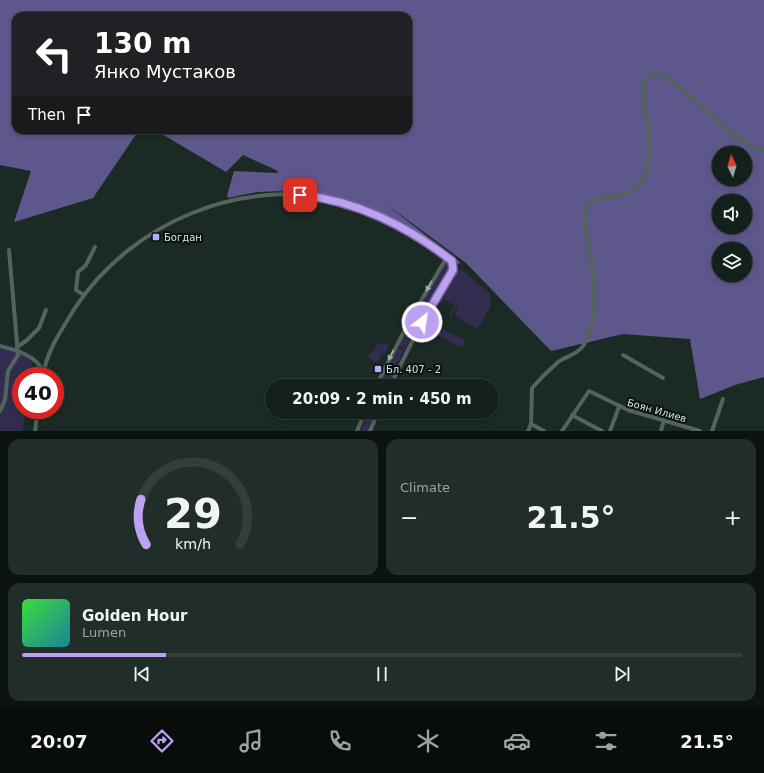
<!DOCTYPE html>
<meta charset="utf-8">
<style>
body{margin:0;font-family:"DejaVu Sans",sans-serif;background:#212d29;color:#f1f3f6;height:100vh;display:flex;flex-direction:column;font-size:15px;white-space:nowrap}
*{box-sizing:border-box;margin:0}
p{font-size:13px;color:#9da3a3}
.icon{flex:none;width:22px;height:22px;fill:none;stroke:currentColor;stroke-width:2;stroke-linecap:round;stroke-linejoin:round}
.map{position:relative;height:431px;overflow:hidden}
.details{display:flex;flex-direction:column;gap:8px;padding:8px;background:#0b120f;flex:1}
.details>*{flex:none}
.top-card{position:absolute;left:12px;top:12px;width:400px;height:122px;border-radius:12px;box-shadow:0 2px 6px #0003,0 0 0 1px #333e3b;background:#202124;color:#fff;overflow:hidden}
.needle{width:26px;rotate:355deg}
.fabs{position:absolute;left:712px;top:146px;display:grid;gap:8px}
.fabs a{display:grid;place-items:center;width:40px;height:40px;border-radius:50%;background:#14201c;box-shadow:0 2px 6px #0003,0 0 0 1px #333e3b;font-size:20px}
.speed{position:absolute;left:12px;top:367px;display:flex;gap:8px;font-size:20px;font-weight:700;text-align:center}
.speed>*{display:grid;place-content:center;width:52px;height:52px;border-radius:50%;background:#14201c;box-shadow:0 2px 6px #0003,0 0 0 1px #333e3b;line-height:1}
.speed .limit{border:6px solid #d22;background:#fff;color:#111}
.pin{position:absolute;display:grid;place-items:center;width:34px;height:34px;color:#fff;margin:-17px;border-radius:8px;box-shadow:0 2px 6px #0006}
.me{position:absolute;width:44px;margin:-22px;rotate:30deg;stroke-linejoin:round;filter:drop-shadow(0 0 3px #0008)}
.turn{display:flex;align-items:center;gap:14px;height:84px;padding:0 16px;font-size:18px}
.turn .icon{width:52px;height:52px;stroke-width:2.5}
.turn b{display:block;font-size:28px;line-height:34px}
.then{display:flex;align-items:center;height:38px;padding:0 16px;background:#0003;gap:8px;font-size:15px}
.big{font-size:30px;font-weight:700;line-height:1.1}
.details .card{flex:1;display:flex;flex-direction:column;justify-content:center;gap:6px;min-width:0;padding:0 14px;border-radius:12px;background:#212d29}
.details .dial{align-items:center;gap:0}
.dial svg{height:104px;overflow:visible;fill:none;stroke:#333e3b;stroke-width:7;stroke-linecap:round;text-anchor:middle}
.dial text{fill:#f1f3f6;stroke:none}
.song{display:flex;align-items:center;gap:12px}
.cover{width:48px;height:48px;border-radius:6px;background:linear-gradient(135deg,hsl(120 70% 55%),hsl(190 70% 35%))}
.played{height:4px;border-radius:2px;background:linear-gradient(90deg,#bca0f2 20%,#333e3b 20%)}
.keys{display:flex;justify-content:space-around;direction:ltr}
.heat{display:flex;justify-content:space-between;align-items:center;font-size:22px;direction:ltr}
.details .tiles{flex:1;display:grid;gap:8px;grid-template-columns:1fr 1fr}
.card:last-child{grid-column:span 2}
.trip{position:absolute;left:265px;top:379px;width:234px;height:40px;border-radius:20px;background:#14201c;box-shadow:0 2px 6px #0003,0 0 0 1px #333e3b;font-weight:700;line-height:40px;text-align:center}
.tab-bar{display:flex;height:64px;justify-content:space-around;align-items:center;background:#080d0b;color:#9da3a3}
.tab-bar .icon{width:28px;height:28px}
.tab-bar .selected{color:#bca0f2}
.tab-bar b{font-size:18px;color:#f1f3f6}
.map>svg:first-child{display:block}
</style>
<div class="map">
<svg width="764" height="431" viewBox="0 0 764 431">
<rect width="100%" height="100%" fill="#1b2a25"/>
<g fill="#322d50">
<path d="M446,261L451,262V265L425,311L420,313L419,308Z"/>
<path d="M462,270L490,294V308L477,329L457,317L455,313L459,304L453,301L458,304L451,317L449,316L455,306L444,299L441,303L439,301L444,296L442,295L456,271Z"/>
<path d="M427,320L464,340L465,344L459,347L423,327Z"/>
<path d="M408,328L414,332L405,349L399,346Z"/>
<path d="M379,343L389,345L385,354L382,353L377,363L369,358V355Z"/>
<path d="M0,344C18,347 36,354 32,376H21V410H26L22,431H0Z"/>
<path d="M398,348L404,350L388,383L381,380Z"/>
<path d="M368,412H375L368,431H361Z"/>
</g>
<path fill="#5e578b" fill-rule="evenodd" d="M0,0H764V377L735,385L700,399L690,339L623,334L551,351L466,263L386,204L461,263L457,264L455,260C394,222 334,185 259,192C249,193 239,196 229,198L227,196L234,171L277,173L278,171L243,155L226,172L155,130H408V16H16V130H139L93,198L14,222L31,171L0,165ZM719,153H745V179H719ZM719,201H745V227H719ZM719,249H745V275H719Z"/>
<g fill="none" stroke-linecap="round" stroke-linejoin="round">
<g stroke="#53645d" stroke-width="4">
<path d="M84,295L76,290L78,272L86,265L95,247"/>
<path d="M419,315L422,322"/>
<path d="M408,324L412,328L418,330"/>
<path d="M0,346C15,350 37,355 43,372"/>
<path d="M17,347L26,341L39,328L46,310"/>
<path d="M623,355L663,378"/>
<path d="M43,376C46,352 62,329 75,308C131,223 241,176 341,201C360,206 381,217 398,227C411,234 447,251 453,263V270L418,330L390,386"/>
<path d="M376,386L412,316L447,257"/>
<path d="M0,411L5,400L8,371L18,355L9,250"/>
<path d="M572,415L602,431"/>
<path d="M531,424L544,431"/>
<path d="M35,431L38,410"/>
<path d="M357,431L365,412"/>
<path d="M370,431L378,412"/>
<path d="M528,431L531,424L532,388C540,379 549,370 558,362C566,356 577,355 583,346C601,321 593,271 588,242C587,233 584,221 585,212C590,188 634,207 645,175C656,145 642,113 643,82C648,78 652,73 659,75C666,76 672,81 678,86C701,102 737,147 764,150"/>
<path d="M562,431L589,391L628,410L700,431"/>
<path d="M610,431L619,407"/>
<path d="M661,431L664,420"/>
<path d="M712,431L723,399"/>
</g>
</g>
<defs><path id="oneway-solid" d="M-6-.8H1V-3.2L6.5 0L1 3.2V.8H-6Z"/></defs>
<g fill="#a3b0aa">
<use href="#oneway-solid" transform="translate(429 286) rotate(120)"/>
<use href="#oneway-solid" transform="translate(391 355) rotate(118)"/>
</g>
<g fill="none" stroke-linecap="round" stroke-linejoin="round">
<g stroke="#7a689d" stroke-width="10">
<path id="route" d="M300,195C356,200 409,227 452,261L453,270L422,322"/>
</g>
<use href="#route" stroke="#bca0f2" stroke-width="7"/>
</g>
<g fill="#b5acf8" stroke="#0b110f" stroke-width="1.5">
<rect x="152" y="233" width="8" height="8" rx="2"/>
<rect x="374" y="365" width="8" height="8" rx="2"/>
</g>
<g text-anchor="middle" stroke-width="4" stroke-linejoin="round" paint-order="stroke">
<g font-size="10" fill="#d8e2dd" stroke="#0b110f" text-anchor="start">
<text x="164" y="241">Богдан</text>
<text x="386" y="373">Бл. 407 - 2</text>
</g>
<g font-size="10" fill="#d8e2dd" stroke="#0b110f">
<text transform="translate(657 410) rotate(16)" y="4">Боян Илиев</text>
</g>
</g>
</svg>
<div class="fabs">
<a><svg class="needle" viewBox="-14 -14 28 28"><path d="M0-13l5 13h-10z" fill="#e53935"/><path d="M0 13l5-13h-10z" fill="#9da3a3"/></svg></a>
<a><svg class="icon" aria-label="sound" viewBox="0 0 24 24"><path d="M4 9h4l5-4v14l-5-4H4zM17 9q2 3 0 6"/></svg></a>
<a><svg class="icon" aria-label="layers" viewBox="0 0 24 24"><path d="M12 4l9 5-9 5-9-5zM3 14l9 5 9-5"/></svg></a>
</div>
<div class="speed"><div class="limit">40</div></div>
<div class="pin" style="left:300px;top:195px;background:#d93025"><svg class="icon" aria-label="arrive" viewBox="0 0 24 24"><path d="M6 21V4h12l-3 4 3 4H6"/></svg></div>
<svg class="me" style="left:422px;top:322px" viewBox="-20 -20 40 40"><circle r="17" fill="#bca0f2" stroke="#fff" stroke-width="3"/><path d="M0-11L8 9 0 5-8 9z" fill="#fff"/></svg>
<div class="trip">20:09 · 2 min · 450 m</div>
<div class="top-card">
<div class="turn"><svg class="icon" aria-label="left" viewBox="0 0 24 24"><path d="M17 20v-9H6M10 6l-5 5 5 5"/></svg><div><b>130 m</b>Янко Мустаков</div></div>
<div class="then">Then<svg class="icon" aria-label="arrive" viewBox="0 0 24 24"><path d="M6 21V4h12l-3 4 3 4H6"/></svg></div>
</div>
</div>
<section class="details">
<div class="tiles">
<div class="card dial"><svg viewBox="0 0 100 80">
<path d="M14 69A42 42 0 1 1 86 69"/>
<path d="M14 69A42 42 0 0 1 10 34" stroke="#bca0f2"/>
<text x="50" y="56" font-size="32" font-weight="700">29</text>
<text x="50" y="72" font-size="11">km/h</text>
</svg></div>
<div class="card"><p>Climate</p>
<div class="heat"><a>−</a><b class="big">21.5°</b><a>+</a></div>
</div>
<div class="card">
<div class="song"><i class="cover"></i><div><b>Golden Hour</b><p>Lumen</p></div></div>
<div class="played"></div>
<div class="keys"><svg class="icon" aria-label="previous" viewBox="0 0 24 24"><path d="M18 5L8 12l10 7zM5 5v14"/></svg><svg class="icon" aria-label="pause" viewBox="0 0 24 24"><path d="M8 5v14M16 5v14"/></svg><svg class="icon" aria-label="next" viewBox="0 0 24 24"><path d="M6 5l10 7-10 7zM19 5v14"/></svg></div>
</div>
</div>
</section>
<nav class="tab-bar">
<b>20:07</b>
<svg class="icon selected" aria-label="directions" viewBox="0 0 24 24"><path d="M12 3l9 9-9 9-9-9zM9 14v-3h6M13 9l2 2-2 2"/></svg>
<svg class="icon" aria-label="music" viewBox="0 0 24 24"><path d="M9 18V5l10-2v13"/><circle cx="6" cy="18" r="3"/><circle cx="16" cy="16" r="3"/></svg>
<svg class="icon" aria-label="phone" viewBox="0 0 24 24"><path d="M5 4h4l2 5-3 2q2 4 5 5l2-3 5 2v4C11 20 4 13 5 4z"/></svg>
<svg class="icon" aria-label="climate" viewBox="0 0 24 24"><path d="M12 3v18M4 7l16 10M4 17L20 7"/></svg>
<svg class="icon" aria-label="car" viewBox="0 0 24 24"><path d="M5 17H2v-5l4-1 3-4h7l3 4 3 1v5h-3M9 17h6M6 11h13"/><circle cx="7" cy="17" r="2"/><circle cx="17" cy="17" r="2"/></svg>
<svg class="icon" aria-label="filters" viewBox="0 0 24 24"><path d="M4 7h16M4 17h16"/><circle cx="9" cy="7" r="2"/><circle cx="15" cy="17" r="2"/></svg>
<b>21.5°</b>
</nav>
